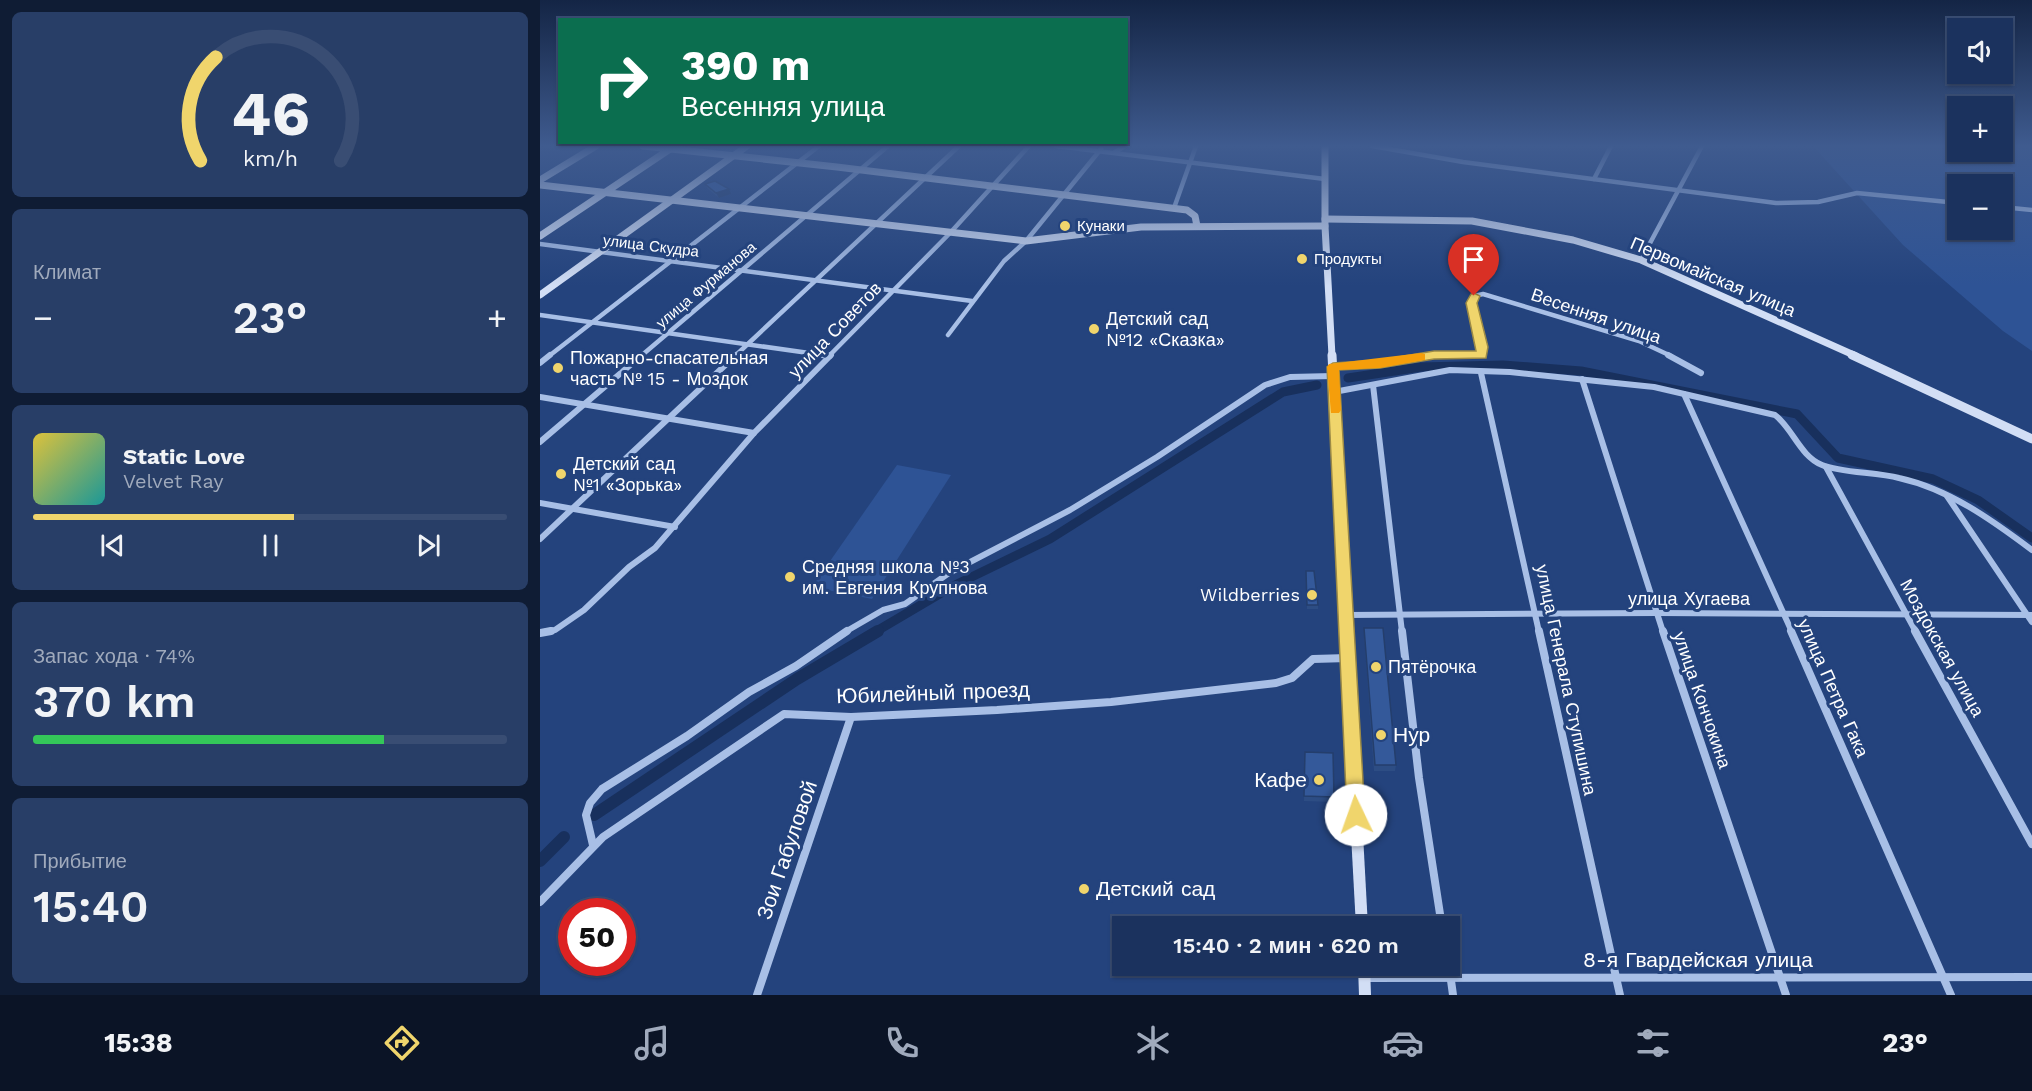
<!DOCTYPE html>
<html lang="ru">
<meta charset="utf-8">
<style>
body{margin:0;font-family:"Work Sans",sans-serif;background:#283e67;color:#f1f3f6;height:100vh;display:flex;flex-direction:column;font-size:22px;white-space:nowrap}
*{box-sizing:border-box;margin:0}
p{font-size:20px;color:#a0aabc}
.icon{flex:none;width:33px;height:33px;fill:none;stroke:currentColor;stroke-width:2;stroke-linecap:round;stroke-linejoin:round}
.map{position:relative;flex:1;overflow:hidden}
.details{display:flex;flex-direction:column;gap:12px;padding:12px;background:#0f1c34;width:540px}
.details>*{flex:none}
.guide{position:absolute;left:18px;top:18px;width:570px;height:126px;border-radius:0px;box-shadow:0 2px 4px #0004,0 0 0 2px #394d73;background:#0b6e4f;color:#fff;overflow:hidden}
.tools{position:absolute;left:1407px;top:18px;display:grid;gap:12px}
.tools a{display:grid;place-items:center;width:66px;height:66px;border-radius:0px;background:#1b325e;box-shadow:0 2px 4px #0004,0 0 0 2px #394d73;font-size:30px}
.speed{position:absolute;left:18px;top:898px;display:flex;gap:12px;font-size:30px;font-weight:700;text-align:center}
.speed>*{display:grid;place-content:center;width:78px;height:78px;border-radius:50%;background:#1b325e;box-shadow:0 2px 4px #0004,0 0 0 2px #394d73;line-height:1}
.speed .limit{border:9px solid #d22;background:#fff;color:#111}
.pin{position:absolute;display:grid;place-items:center;width:51px;height:51px;color:#fff;margin:-62px -26px;border-radius:50% 50% 50% 0;rotate:-45deg;box-shadow:0 0 6px #0007}
.pin .icon{rotate:45deg}
.me{position:absolute;width:66px;margin:-33px;rotate:357deg;stroke-linejoin:round;filter:drop-shadow(0 0 4px #0008)}
.turn{display:flex;align-items:center;gap:21px;height:126px;padding:0 24px;font-size:27px}
.turn .icon{width:78px;height:78px;stroke-width:2.5}
.turn b{display:block;font-size:42px;line-height:51px}
.big{font-size:45px;font-weight:600;line-height:1.1}
.details .tile{flex:1;display:flex;flex-direction:column;justify-content:center;gap:9px;min-width:0;padding:0 21px;border-radius:9px;background:#283e67}
.details .dial{align-items:center;gap:0}
.dial svg{height:156px;overflow:visible;fill:none;stroke:#394d73;stroke-width:7;stroke-linecap:round;text-anchor:middle}
.dial text{fill:#f1f3f6;stroke:none}
.song{display:flex;align-items:center;gap:18px}
.cover{width:72px;height:72px;border-radius:9px;background:linear-gradient(135deg,hsl(50 70% 55%),hsl(180 70% 35%))}
.played{height:6px;border-radius:3px;background:linear-gradient(90deg,#f0d56c 55%,#394d73 55%)}
.keys{display:flex;justify-content:space-around;direction:ltr}
.heat{display:flex;justify-content:space-between;align-items:center;font-size:33px;direction:ltr}
.charge{height:9px;border-radius:4px;background:linear-gradient(90deg,#34c759 74%,#394d73 0)}
.trip{position:absolute;left:572px;top:916px;width:348px;height:60px;border-radius:0px;background:#1b325e;box-shadow:0 2px 4px #0004,0 0 0 2px #394d73;font-weight:600;line-height:60px;text-align:center}
.menu{display:flex;height:96px;justify-content:space-around;align-items:center;background:#0b1426;color:#a0aabc}
.menu .icon{width:42px;height:42px}
.menu .current{color:#f0d56c}
.menu b{font-size:27px;color:#f1f3f6}
main{display:flex;flex:1;min-height:0}
.map>svg:first-child{display:block}
</style>
<main>
<section class="details">
<div class="tile dial"><svg viewBox="0 0 100 80">
<path d="M14 69A42 42 0 1 1 86 69"/>
<path d="M14 69A42 42 0 0 1 22 16" stroke="#f0d56c"/>
<text x="50" y="56" font-size="32" font-weight="700">46</text>
<text x="50" y="72" font-size="11">km/h</text>
</svg></div>
<div class="tile"><p>Климат</p>
<div class="heat"><a>−</a><b class="big">23°</b><a>+</a></div>
</div>
<div class="tile">
<div class="song"><i class="cover"></i><div><b>Static Love</b><p>Velvet Ray</p></div></div>
<div class="played"></div>
<div class="keys"><svg class="icon" aria-label="previous" viewBox="0 0 24 24"><path d="M18 5L8 12l10 7zM5 5v14"/></svg><svg class="icon" aria-label="pause" viewBox="0 0 24 24"><path d="M8 5v14M16 5v14"/></svg><svg class="icon" aria-label="next" viewBox="0 0 24 24"><path d="M6 5l10 7-10 7zM19 5v14"/></svg></div>
</div>
<div class="tile"><p>Запас хода · 74%</p><b class="big">370 km</b><div class="charge"></div></div>
<div class="tile"><p>Прибытие</p><b class="big">15:40</b></div>
</section>
<div class="map">
<svg width="1492" height="995" viewBox="0 0 1492 995">
<rect width="100%" height="100%" fill="#24437d"/>
<g fill="#2e5395" fill-rule="evenodd">
<path d="M1273,146H1417L1418,152H1462L1463,146H1492V351L1463,331L1363,245ZM1418,184H1462V230H1418Z"/>
<path d="M357,465L411,475L332,599L272,587Z"/>
</g>
<g fill="none" stroke-linecap="round" stroke-linejoin="round">
<g stroke="#18305d" stroke-width="9">
<path d="M808,378L881,367L963,365L1041,371L1257,414L1298,458L1393,479L1438,500L1492,538"/>
<path d="M335,632L413,586L510,539L743,392L777,385"/>
</g>
<g stroke="#18305d" stroke-width="12">
<path d="M54,815L257,679L338,631"/>
<path d="M0,861L24,837"/>
</g>
<g stroke="#a8bfe6" stroke-width="4.5">
<path d="M516,146L785,179"/>
<path d="M832,146L923,162L1236,203L1278,202L1317,193L1418,203"/>
<path d="M575,152L585,146"/>
<path d="M1054,179L1071,146"/>
<path d="M1462,207L1492,210"/>
<path d="M634,208L656,146"/>
<path d="M0,244L432,301"/>
<path d="M1101,260L1162,146"/>
<path d="M0,315L290,356"/>
<path d="M408,335L464,261L486,241L561,149"/>
<path d="M9,356L279,146"/>
<path d="M101,356L348,146"/>
<path d="M195,356L419,146"/>
<path d="M289,356L410,233L489,146"/>
<path d="M886,356L942,355L932,303L934,296L943,294L1099,341L1131,356"/>
</g>
<g stroke="#a8bfe6" stroke-width="6">
<path d="M282,355L290,356"/>
<path d="M1128,355L1161,373"/>
<path d="M0,363L10,355"/>
<path d="M793,367L839,364L894,355H942"/>
<path d="M941,373L999,632"/>
<path d="M1042,379L1123,632"/>
<path d="M833,385L862,632"/>
<path d="M794,392L910,370L970,372L1114,387L1235,415C1253,429 1260,456 1282,465C1301,473 1337,472 1359,478C1409,489 1452,520 1492,550"/>
<path d="M1144,394L1252,632"/>
<path d="M0,397L214,433"/>
<path d="M0,442L102,355"/>
<path d="M1286,467L1376,632"/>
<path d="M1407,496L1492,622"/>
<path d="M0,503L135,527"/>
<path d="M0,539L196,355"/>
<path d="M806,615L1117,613L1492,615"/>
<path d="M4,632L15,630L44,610L89,567L115,548L214,433L291,355"/>
<path d="M305,632L343,610L365,604L409,573L530,510L617,457L725,385L750,377L793,376"/>
</g>
<g stroke="#a8bfe6" stroke-width="8">
<path d="M862,631L879,778L902,927"/>
<path d="M999,631L1080,995"/>
<path d="M1123,631L1246,995"/>
<path d="M1251,631L1411,995"/>
<path d="M1375,631L1492,844"/>
<path d="M0,633L11,631"/>
<path d="M53,845L46,815L50,803L62,789L147,736L209,692L256,666L307,631"/>
<path d="M0,902L63,837L244,714L311,717L457,710L571,702L736,683L752,678L773,659L808,658"/>
<path d="M909,966L913,995"/>
<path d="M824,978L1492,977"/>
<path d="M217,995L311,717"/>
</g>
<g stroke="#d2def5" stroke-width="7">
<path d="M103,146L297,167L647,210L655,216L657,226"/>
<path d="M785,146V226L792,356"/>
<path d="M0,180L56,146"/>
<path d="M0,185L486,241L601,227L785,226"/>
<path d="M785,219L932,221L1033,240L1101,260L1316,356"/>
<path d="M0,236L130,149"/>
<path d="M0,295L207,146"/>
</g>
<g stroke="#d2def5" stroke-width="9">
<path d="M792,355L806,632"/>
<path d="M1312,355L1492,439"/>
</g>
<g stroke="#d2def5" stroke-width="12">
<path d="M806,631L822,927"/>
<path d="M824,966L825,995"/>
</g>
</g>
<g fill="#2d4d84">
<path d="M165,184L191,194L179,198L168,189Z"/>
<path d="M766,571L778,605V609H767Z"/>
<path d="M824,628L856,765L855,771H834L824,635Z"/>
<path d="M765,752L794,797L793,802L764,801Z"/>
</g>
<path fill="#243e6c" d="M189,189L191,194L179,198L176,193Z"/>
<g fill="#34599a" stroke="#243e6c" stroke-width="1.5">
<path d="M175,181L189,189L176,193L165,184Z"/>
<path d="M766,571H774L778,605H767Z"/>
<path d="M824,628H843L856,765H835Z"/>
<path d="M765,752L793,753L794,797L764,796Z"/>
</g>
<linearGradient id="sky" x2="0" y2="1"><stop stop-color="#142545"/><stop offset="0.51" stop-color="#3f5b8f"/><stop offset="1" stop-color="#3f5b8f" stop-opacity="0"/></linearGradient>
<rect width="1492" height="286" fill="url(#sky)"/>
<path fill="#f0d56c" stroke="#9c8a46" stroke-width="1.5" d="M934,293L940,296L937,303L948,347L946,358L894,359L840,368L799,370L825,815L822,821L816,824L810,821L807,815L787,367L793,363L840,360L894,351H936L926,303L931,294Z"/>
<path fill="#f59e0b" d="M881,353L885,354V360L840,368L799,370L801,410L799,413H791L787,367L789,364Z"/>
<g fill="#f0d56c" stroke="#24437d" stroke-width="2">
<circle cx="525" cy="226" r="6"/>
<circle cx="762" cy="259" r="6"/>
<circle cx="554" cy="329" r="6"/>
<circle cx="18" cy="368" r="6"/>
<circle cx="21" cy="474" r="6"/>
<circle cx="250" cy="577" r="6"/>
<circle cx="772" cy="595" r="6"/>
<circle cx="836" cy="667" r="6"/>
<circle cx="841" cy="735" r="6"/>
<circle cx="779" cy="780" r="6"/>
<circle cx="544" cy="889" r="6"/>
</g>
<g text-anchor="middle" stroke-width="6" stroke-linejoin="round" paint-order="stroke">
<g font-size="15" fill="#fff" stroke="#24437d" text-anchor="start">
<text x="537" y="231">Кунаки</text>
<text x="774" y="264">Продукты</text>
</g>
<g font-size="15" fill="#fff" stroke="#24437d">
<text transform="translate(111 246) rotate(7)" y="5">улица Скудра</text>
<text transform="translate(166 285) rotate(-40)" y="5">улица Фурманова</text>
</g>
<g font-size="18" fill="#fff" stroke="#24437d">
<text transform="translate(1173 277) rotate(23)" y="6">Первомайская улица</text>
<text transform="translate(1056 316) rotate(19)" y="6">Весенняя улица</text>
<text transform="translate(295 330) rotate(-46)" y="6">улица Советов</text>
<text x="1149" y="605">улица Хугаева</text>
<text transform="translate(1402 648) rotate(61)" y="6">Моздокская улица</text>
<text transform="translate(1026 680) rotate(78)" y="6">улица Генерала Ступишина</text>
<text transform="translate(1293 688) rotate(66)" y="6">улица Петра Гака</text>
<text transform="translate(1162 700) rotate(71)" y="6">улица Кончокина</text>
</g>
<g font-size="18" fill="#fff" stroke="#24437d" text-anchor="start">
<text x="566" y="325">Детский сад<tspan x="566" dy="21">№12 «Сказка»</tspan></text>
<text x="30" y="364">Пожарно-спасательная<tspan x="30" dy="21">часть № 15 - Моздок</tspan></text>
<text x="33" y="470">Детский сад<tspan x="33" dy="21">№1 «Зорька»</tspan></text>
<text x="262" y="573">Средняя школа №3<tspan x="262" dy="21">им. Евгения Крупнова</tspan></text>
<text x="760" y="601" text-anchor="end">Wildberries</text>
<text x="848" y="673">Пятёрочка</text>
</g>
<g font-size="21" fill="#fff" stroke="#24437d">
<text transform="translate(393 693) rotate(-2)" y="7">Юбилейный проезд</text>
<text transform="translate(247 850) rotate(-71)" y="7">Зои Габуловой</text>
<text x="1158" y="967">8-я Гвардейская улица</text>
</g>
<g font-size="21" fill="#fff" stroke="#24437d" text-anchor="start">
<text x="853" y="742">Нур</text>
<text x="767" y="787" text-anchor="end">Кафе</text>
<text x="556" y="896">Детский сад</text>
</g>
</g>
</svg>
<div class="tools">
<a><svg class="icon" aria-label="sound" viewBox="0 0 24 24"><path d="M4 9h4l5-4v14l-5-4H4zM17 9q2 3 0 6"/></svg></a>
<a>+</a>
<a>−</a>
</div>
<div class="speed"><div class="limit">50</div></div>
<div class="pin" style="left:934px;top:296px;background:#d93025"><svg class="icon" aria-label="arrive" viewBox="0 0 24 24"><path d="M6 21V4h12l-3 4 3 4H6"/></svg></div>
<svg class="me" style="left:816px;top:815px" viewBox="-20 -20 40 40"><circle r="19" fill="#fff"/><path d="M0-13L10 11 0 6-10 11z" fill="#f0d56c"/></svg>
<div class="trip">15:40 · 2 мин · 620 m</div>
<div class="guide">
<div class="turn"><svg class="icon" aria-label="right" viewBox="0 0 24 24"><path d="M7 20v-9h11M14 6l5 5-5 5"/></svg><div><b>390 m</b>Весенняя улица</div></div>
</div>
</div>
</main>
<nav class="menu">
<b>15:38</b>
<svg class="icon current" aria-label="directions" viewBox="0 0 24 24"><path d="M12 3l9 9-9 9-9-9zM9 14v-3h6M13 9l2 2-2 2"/></svg>
<svg class="icon" aria-label="music" viewBox="0 0 24 24"><path d="M9 18V5l10-2v13"/><circle cx="6" cy="18" r="3"/><circle cx="16" cy="16" r="3"/></svg>
<svg class="icon" aria-label="phone" viewBox="0 0 24 24"><path d="M5 4h4l2 5-3 2q2 4 5 5l2-3 5 2v4C11 20 4 13 5 4z"/></svg>
<svg class="icon" aria-label="climate" viewBox="0 0 24 24"><path d="M12 3v18M4 7l16 10M4 17L20 7"/></svg>
<svg class="icon" aria-label="car" viewBox="0 0 24 24"><path d="M5 17H2v-5l4-1 3-4h7l3 4 3 1v5h-3M9 17h6M6 11h13"/><circle cx="7" cy="17" r="2"/><circle cx="17" cy="17" r="2"/></svg>
<svg class="icon" aria-label="filters" viewBox="0 0 24 24"><path d="M4 7h16M4 17h16"/><circle cx="9" cy="7" r="2"/><circle cx="15" cy="17" r="2"/></svg>
<b>23°</b>
</nav>
